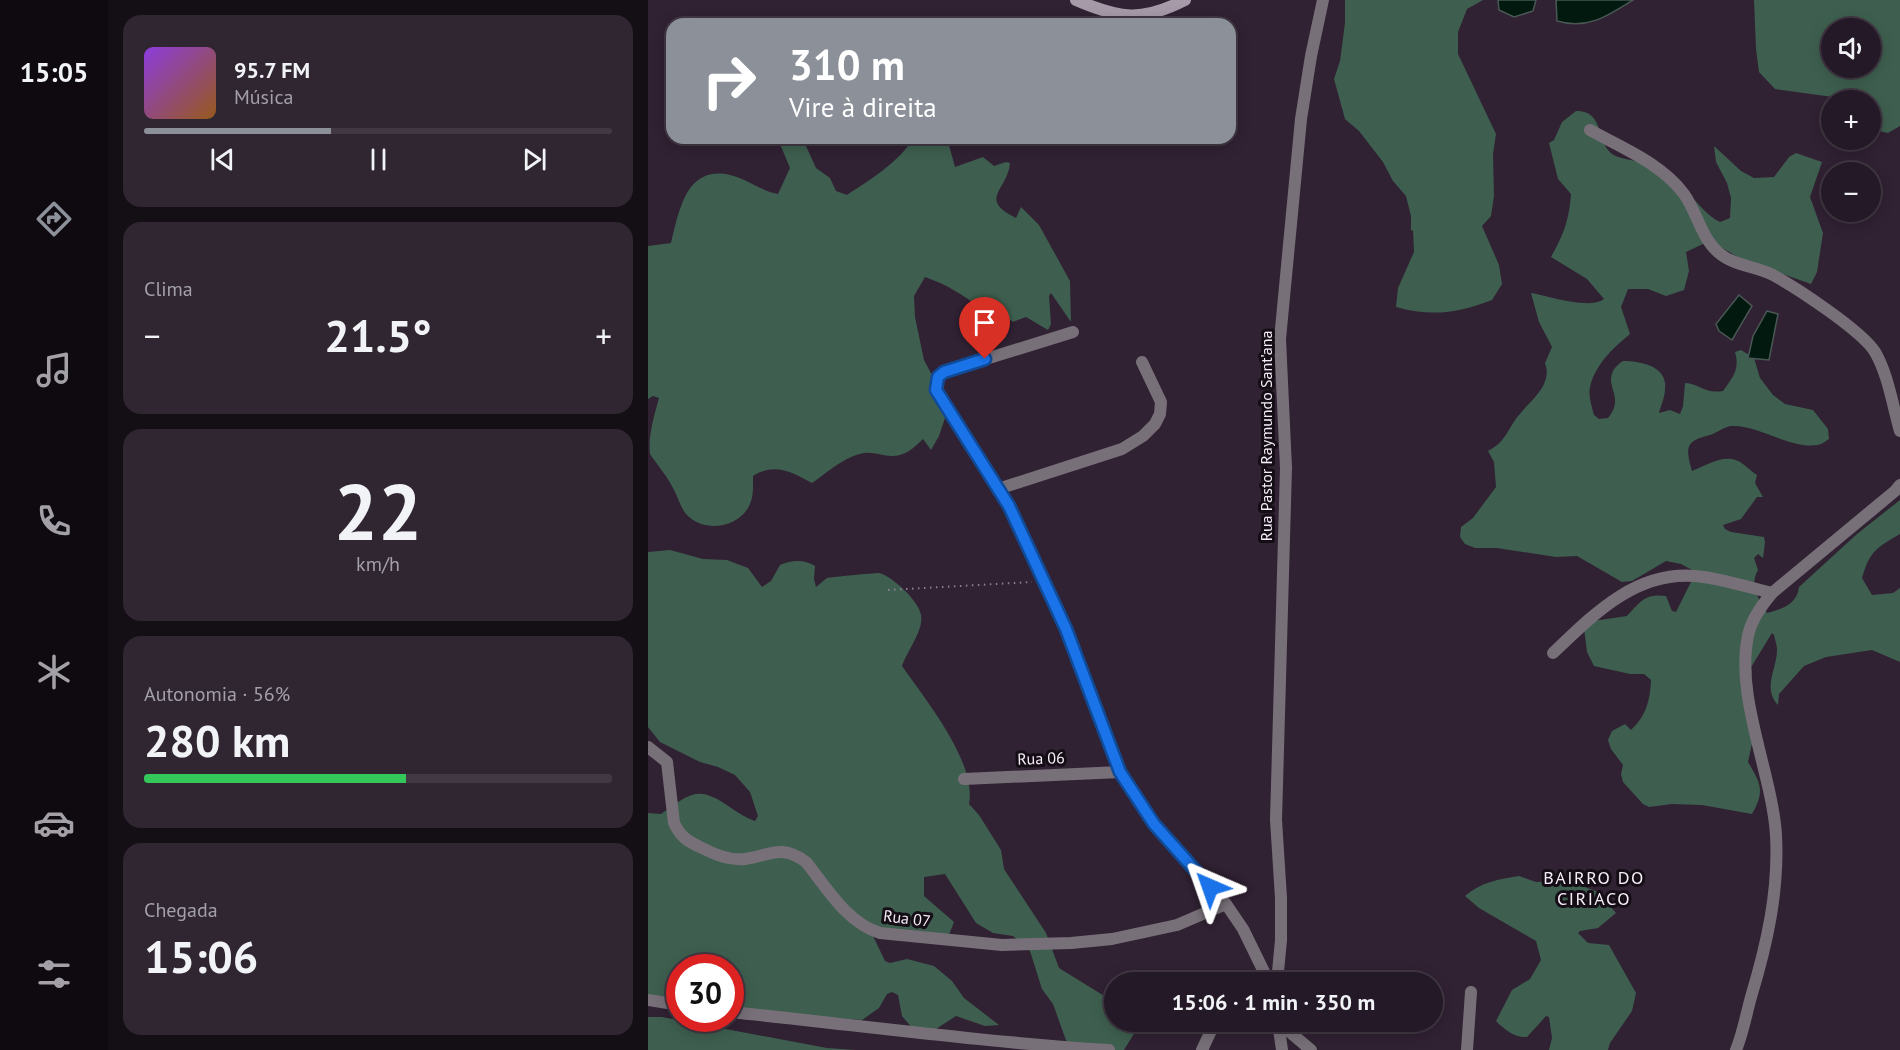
<!DOCTYPE html>
<html lang="pt">
<meta charset="utf-8">
<style>
body{margin:0;font-family:"PT Sans",sans-serif;background:#302632;color:#f1f3f6;height:100vh;display:flex;flex-direction:column;font-size:22px;white-space:nowrap}
*{box-sizing:border-box;margin:0}
p{font-size:20px;color:#a3a0a7}
.icon{flex:none;width:33px;height:33px;fill:none;stroke:currentColor;stroke-width:2;stroke-linecap:round;stroke-linejoin:round}
.map{position:relative;flex:1;overflow:hidden}
.details{display:flex;flex-direction:column;gap:15px;padding:15px;background:#140e15;width:540px}
.details>*{flex:none}
.banner{position:absolute;left:18px;top:18px;width:570px;height:126px;border-radius:18px;box-shadow:0 3px 15px #0003,0 0 0 2px #413843;background:#8c9099;color:#fff;overflow:hidden}
.fabs{position:absolute;left:1173px;top:18px;display:grid;gap:12px}
.fabs a{display:grid;place-items:center;width:60px;height:60px;border-radius:50%;background:#241926;box-shadow:0 3px 15px #0003,0 0 0 2px #413843;font-size:30px}
.speed{position:absolute;left:18px;top:954px;display:flex;gap:12px;font-size:30px;font-weight:700;text-align:center}
.speed>*{display:grid;place-content:center;width:78px;height:78px;border-radius:50%;background:#241926;box-shadow:0 3px 15px #0003,0 0 0 2px #413843;line-height:1}
.speed .limit{border:9px solid #d22;background:#fff;color:#111}
.pin{position:absolute;display:grid;place-items:center;width:51px;height:51px;color:#fff;margin:-62px -26px;border-radius:50% 50% 50% 0;rotate:-45deg;box-shadow:0 0 6px #0007}
.pin .icon{rotate:45deg}
.me{position:absolute;width:66px;margin:-33px;rotate:317deg;stroke-linejoin:round;filter:drop-shadow(0 0 4px #0008)}
.turn{display:flex;align-items:center;gap:21px;height:126px;padding:0 24px;font-size:27px}
.turn .icon{width:78px;height:78px;stroke-width:2.5}
.turn b{display:block;font-size:42px;line-height:51px}
.big{font-size:45px;font-weight:700;line-height:1.1}
.details .tile{flex:1;display:flex;flex-direction:column;justify-content:center;gap:9px;min-width:0;padding:0 21px;border-radius:18px;background:#302632}
.details .dial{align-items:center;gap:0}
.dial b{font-size:78px;line-height:1}
.song{display:flex;align-items:center;gap:18px}
.cover{width:72px;height:72px;border-radius:9px;background:linear-gradient(135deg,hsl(270 70% 55%),hsl(30 70% 35%))}
.played{height:6px;border-radius:3px;background:linear-gradient(90deg,#8c9099 40%,#413843 40%)}
.keys{display:flex;justify-content:space-around;direction:ltr}
.heat{display:flex;justify-content:space-between;align-items:center;font-size:33px;direction:ltr}
.charge{height:9px;border-radius:4px;background:linear-gradient(90deg,#34c759 56%,#413843 0)}
.trip{position:absolute;left:456px;top:972px;width:339px;height:60px;border-radius:30px;background:#241926;box-shadow:0 3px 15px #0003,0 0 0 2px #413843;font-weight:700;line-height:60px;text-align:center}
main{display:flex;flex:1;min-height:0}
.tab-bar{display:flex;flex-direction:column;width:108px;justify-content:space-around;align-items:center;background:#0e0a0f;color:#a3a0a7}
.tab-bar .icon{width:42px;height:42px}
.tab-bar .selected{color:#8c9099}
.tab-bar b{font-size:27px;color:#f1f3f6}
.map>svg:first-child{display:block}
</style>
<main>
<nav class="tab-bar">
<b>15:05</b>
<svg class="icon selected" aria-label="directions" viewBox="0 0 24 24"><path d="M12 3l9 9-9 9-9-9zM9 14v-3h6M13 9l2 2-2 2"/></svg>
<svg class="icon" aria-label="music" viewBox="0 0 24 24"><path d="M9 18V5l10-2v13"/><circle cx="6" cy="18" r="3"/><circle cx="16" cy="16" r="3"/></svg>
<svg class="icon" aria-label="phone" viewBox="0 0 24 24"><path d="M5 4h4l2 5-3 2q2 4 5 5l2-3 5 2v4C11 20 4 13 5 4z"/></svg>
<svg class="icon" aria-label="climate" viewBox="0 0 24 24"><path d="M12 3v18M4 7l16 10M4 17L20 7"/></svg>
<svg class="icon" aria-label="car" viewBox="0 0 24 24"><path d="M5 17H2v-5l4-1 3-4h7l3 4 3 1v5h-3M9 17h6M6 11h13"/><circle cx="7" cy="17" r="2"/><circle cx="17" cy="17" r="2"/></svg>
<svg class="icon" aria-label="filters" viewBox="0 0 24 24"><path d="M4 7h16M4 17h16"/><circle cx="9" cy="7" r="2"/><circle cx="15" cy="17" r="2"/></svg>
</nav>
<section class="details">
<div class="tile">
<div class="song"><i class="cover"></i><div><b>95.7 FM</b><p>Música</p></div></div>
<div class="played"></div>
<div class="keys"><svg class="icon" aria-label="previous" viewBox="0 0 24 24"><path d="M18 5L8 12l10 7zM5 5v14"/></svg><svg class="icon" aria-label="pause" viewBox="0 0 24 24"><path d="M8 5v14M16 5v14"/></svg><svg class="icon" aria-label="next" viewBox="0 0 24 24"><path d="M6 5l10 7-10 7zM19 5v14"/></svg></div>
</div>
<div class="tile"><p>Clima</p>
<div class="heat"><a>−</a><b class="big">21.5°</b><a>+</a></div>
</div>
<div class="tile dial"><b>22</b><p>km/h</p></div>
<div class="tile"><p>Autonomia · 56%</p><b class="big">280 km</b><div class="charge"></div></div>
<div class="tile"><p>Chegada</p><b class="big">15:06</b></div>
</section>
<div class="map">
<svg width="1252" height="1050" viewBox="0 0 1252 1050">
<rect width="100%" height="100%" fill="#302133"/>
<g fill="#3e5f4f" fill-rule="evenodd">
<path d="M697,0H835L819,9L810,32V54L848,134L845,154L846,196L843,216L834,226L851,265L854,284L844,300C811,313 783,317 748,307L750,288L766,252L765,230L763,231V216L758,196L745,181L735,162L711,131L697,119L686,79L692,61L697,23Z"/>
<path d="M1106,0H1252V126L1240,133L1223,129L1222,100H1195L1185,97L1127,89L1111,72L1108,49ZM1184,28H1222V68H1184Z"/>
<path d="M928,111C957,111 947,140 964,154C973,160 989,160 1000,164C1012,170 1031,186 1041,195C1052,204 1059,216 1072,222L1082,218L1083,198L1079,183L1068,162L1066,146L1093,171L1106,178L1126,177L1141,157L1148,153L1174,162L1162,197L1175,233L1169,272L1163,284L1095,260L1076,249L1057,243L1038,252L1041,271L1036,290L1018,296L1000,289H980L973,307L982,334C965,348 947,365 942,387C940,395 944,407 946,415L951,419L960,418C977,397 957,388 965,371C967,367 972,363 975,361C992,361 1020,366 1017,389C1017,397 1013,405 1011,413L1022,410L1032,414L1035,406L1037,383C1053,384 1055,394 1075,391C1085,377 1092,369 1087,352L1093,350L1106,358L1112,378L1125,395L1137,404L1165,410L1180,429L1181,439C1178,441 1173,445 1169,445C1142,449 1111,425 1084,426C1077,426 1069,433 1062,435C1038,441 1037,446 1044,471C1058,466 1075,454 1090,461C1097,464 1102,471 1109,475L1107,483L1115,497H1109L1093,519L1075,525L1077,529L1083,532L1116,537L1117,542L1115,558L1110,554L1106,558L1110,570C1101,585 1111,600 1119,613C1133,609 1149,605 1151,587L1209,534L1252,500V534C1228,548 1222,551 1214,578L1224,595L1245,593L1252,588V662L1224,650L1178,657L1156,666L1131,694L1130,705C1114,688 1129,669 1129,650C1129,645 1127,640 1126,635L1124,633L1102,669L1104,672L1095,689L1108,725L1100,762C1113,784 1117,791 1104,814L1054,805L1024,804L1001,807L995,804L975,782L973,774L975,765L963,749L960,740L964,731L977,724L983,730C998,716 1002,701 1003,680L996,674H982L946,666L939,652L936,628L945,621L979,616C992,602 997,593 1018,596L1024,611L1028,612L1046,576V571L1033,564L1018,561L984,581L974,582L929,556L908,557L849,548H827L817,544L812,537L813,527L825,518L848,487L846,462L840,451C859,441 859,429 871,415C883,400 905,385 897,363L904,347L891,322L883,293C901,296 941,310 956,299L939,279L903,257C916,234 921,220 923,194L910,179L901,143L906,140L914,122Z"/>
<path d="M136,138L158,146L168,168L182,178L188,191L199,195C220,181 253,161 265,138H299L307,167L335,157L346,166L358,162L362,163C360,190 329,199 368,218L373,207L391,225L422,281L423,322L403,293L401,296L403,324L400,330L378,317L365,322L350,310L343,308L336,311C317,296 300,285 277,277L266,296L267,317L276,360L286,379L297,418L291,436L283,450L275,439C263,451 253,459 235,455C229,454 222,452 216,453C197,456 180,472 164,483C144,472 127,462 105,476C105,487 106,498 100,508C87,529 55,532 39,515C33,509 30,497 26,490C20,477 10,466 2,454C0,436 6,416 11,398L5,396L0,399V246L23,243C31,211 38,165 82,175C99,179 113,191 130,194L142,168L132,144V139Z"/>
<path d="M22,550L55,559L79,560L100,568L114,587L123,581L132,565C144,560 156,559 167,566L166,579L168,587C171,585 176,580 179,578C183,577 226,573 231,573C244,576 271,601 273,615C276,630 259,651 254,666C277,699 329,762 321,804L331,815L353,850L356,869L398,933L411,968L466,1002V1022H482L487,1032L476,1050H424L419,1043L405,1004L394,989L382,951L365,936L345,933L328,923L297,874L276,877V896L306,922L299,940L225,936L237,961L242,963L259,959L286,966L304,981L316,998L351,1025L337,1026L308,1016L288,1029L266,1030L254,1016L250,995L244,992L239,994L231,1008L214,1020L83,1011L82,968H32L31,1007L0,999V813L13,814C43,793 50,784 83,808C91,813 98,818 107,821L110,816L102,792L87,775L70,767L52,762L12,742L0,727V552Z"/>
<path d="M871,876L888,882L910,881L929,884L950,892L968,913L950,928L932,931L930,933L940,943L961,945L988,993L984,1011L962,1043L960,1050H901L904,1038L901,1017L898,1016L879,1037C867,1038 857,1030 848,1021L864,990L882,979L893,960L888,941L831,908L817,896C833,882 851,879 871,876Z"/>
<path d="M0,1017H14L179,1048L208,1050H0Z"/>
</g>
<g fill="#01190f" stroke="#4a5855" stroke-width="1.5">
<path d="M850,0H888L885,11L866,17L851,10Z"/>
<path d="M908,0H985C960,16 939,30 909,21Z"/>
<path d="M1091,295L1104,306L1084,340L1071,331L1068,324Z"/>
<path d="M1119,311L1130,314L1121,360L1100,358L1105,336Z"/>
</g>
<g fill="none" stroke-linecap="round" stroke-linejoin="round">
<path stroke="#8c7f8e" stroke-width="2" stroke-dasharray="1.5 4.5" stroke-linecap="butt" d="M240,590L384,582"/>
<g stroke="#787079" stroke-width="12">
<path d="M942,130C974,148 1013,163 1036,194C1049,212 1053,238 1071,253C1086,266 1108,266 1125,275C1149,288 1214,331 1227,352C1240,374 1245,407 1252,431"/>
<path d="M425,332L296,372L290,377L288,390L361,506L418,629L472,772L506,823L545,870L578,904L595,929L621,982"/>
<path d="M350,489L474,449L495,436L507,424L512,414L513,402L494,362"/>
<path d="M905,653C945,615 987,571 1047,576C1072,578 1099,587 1124,593"/>
<path d="M0,747L19,762L26,823C32,836 39,841 52,847C66,854 81,861 97,859C123,855 133,844 158,862C179,888 199,923 232,933L354,945L423,943L464,939L529,925L578,904"/>
<path d="M316,779L472,772"/>
<path d="M629,982L633,940V898L628,820L638,468L632,339L653,119L663,56L675,0"/>
<path d="M0,1000L32,1005"/>
<path d="M82,1012C209,1025 334,1042 461,1050"/>
<path d="M630,1022L663,1050"/>
<path d="M630,1022L634,1050"/>
<path d="M554,1050L567,1022"/>
<path d="M819,1050L823,992"/>
<path d="M1088,1050C1095,1033 1098,1015 1103,997C1119,944 1131,891 1128,835C1124,773 1087,697 1100,636C1103,620 1113,606 1124,593L1247,491L1252,485"/>
</g>
<path stroke="#a699a8" stroke-width="12" d="M428,0C472,19 494,22 537,0"/>
</g>
<g fill="none" stroke-linecap="round" stroke-linejoin="round">
<g stroke="#114b97" stroke-width="15">
<path id="route" d="M337,359L296,372L290,377L288,390L361,506L418,629L472,772L506,824L562,887"/>
</g>
<use href="#route" stroke="#1a73e8" stroke-width="10"/>
</g>
<g text-anchor="middle" stroke-width="6" stroke-linejoin="round" paint-order="stroke">
<g font-size="16" fill="#f6ecf8" stroke="#140d15">
<text transform="translate(618 436) rotate(-90)" y="6">Rua Pastor Raymundo Sant’ana</text>
<text transform="translate(393 758) rotate(-2)" y="6">Rua 06</text>
<text transform="translate(259 918) rotate(7)" y="6">Rua 07</text>
</g>
<g font-size="18" letter-spacing="1.5" fill="#f6ecf8" stroke="#140d15">
<text x="946" y="884">BAIRRO DO<tspan x="946" dy="21">CIRIACO</tspan></text>
</g>
</g>
</svg>
<div class="fabs">
<a><svg class="icon" aria-label="sound" viewBox="0 0 24 24"><path d="M4 9h4l5-4v14l-5-4H4zM17 9q2 3 0 6"/></svg></a>
<a>+</a>
<a>−</a>
</div>
<div class="speed"><div class="limit">30</div></div>
<div class="pin" style="left:337px;top:359px;background:#d93025"><svg class="icon" aria-label="arrive" viewBox="0 0 24 24"><path d="M6 21V4h12l-3 4 3 4H6"/></svg></div>
<svg class="me" style="left:562px;top:887px" viewBox="-20 -20 40 40"><path d="M0-17L14 15 0 8-14 15z" fill="#1a73e8" stroke="#fff" stroke-width="4"/></svg>
<div class="trip">15:06 · 1 min · 350 m</div>
<div class="banner">
<div class="turn"><svg class="icon" aria-label="right" viewBox="0 0 24 24"><path d="M7 20v-9h11M14 6l5 5-5 5"/></svg><div><b>310 m</b>Vire à direita</div></div>
</div>
</div>
</main>
